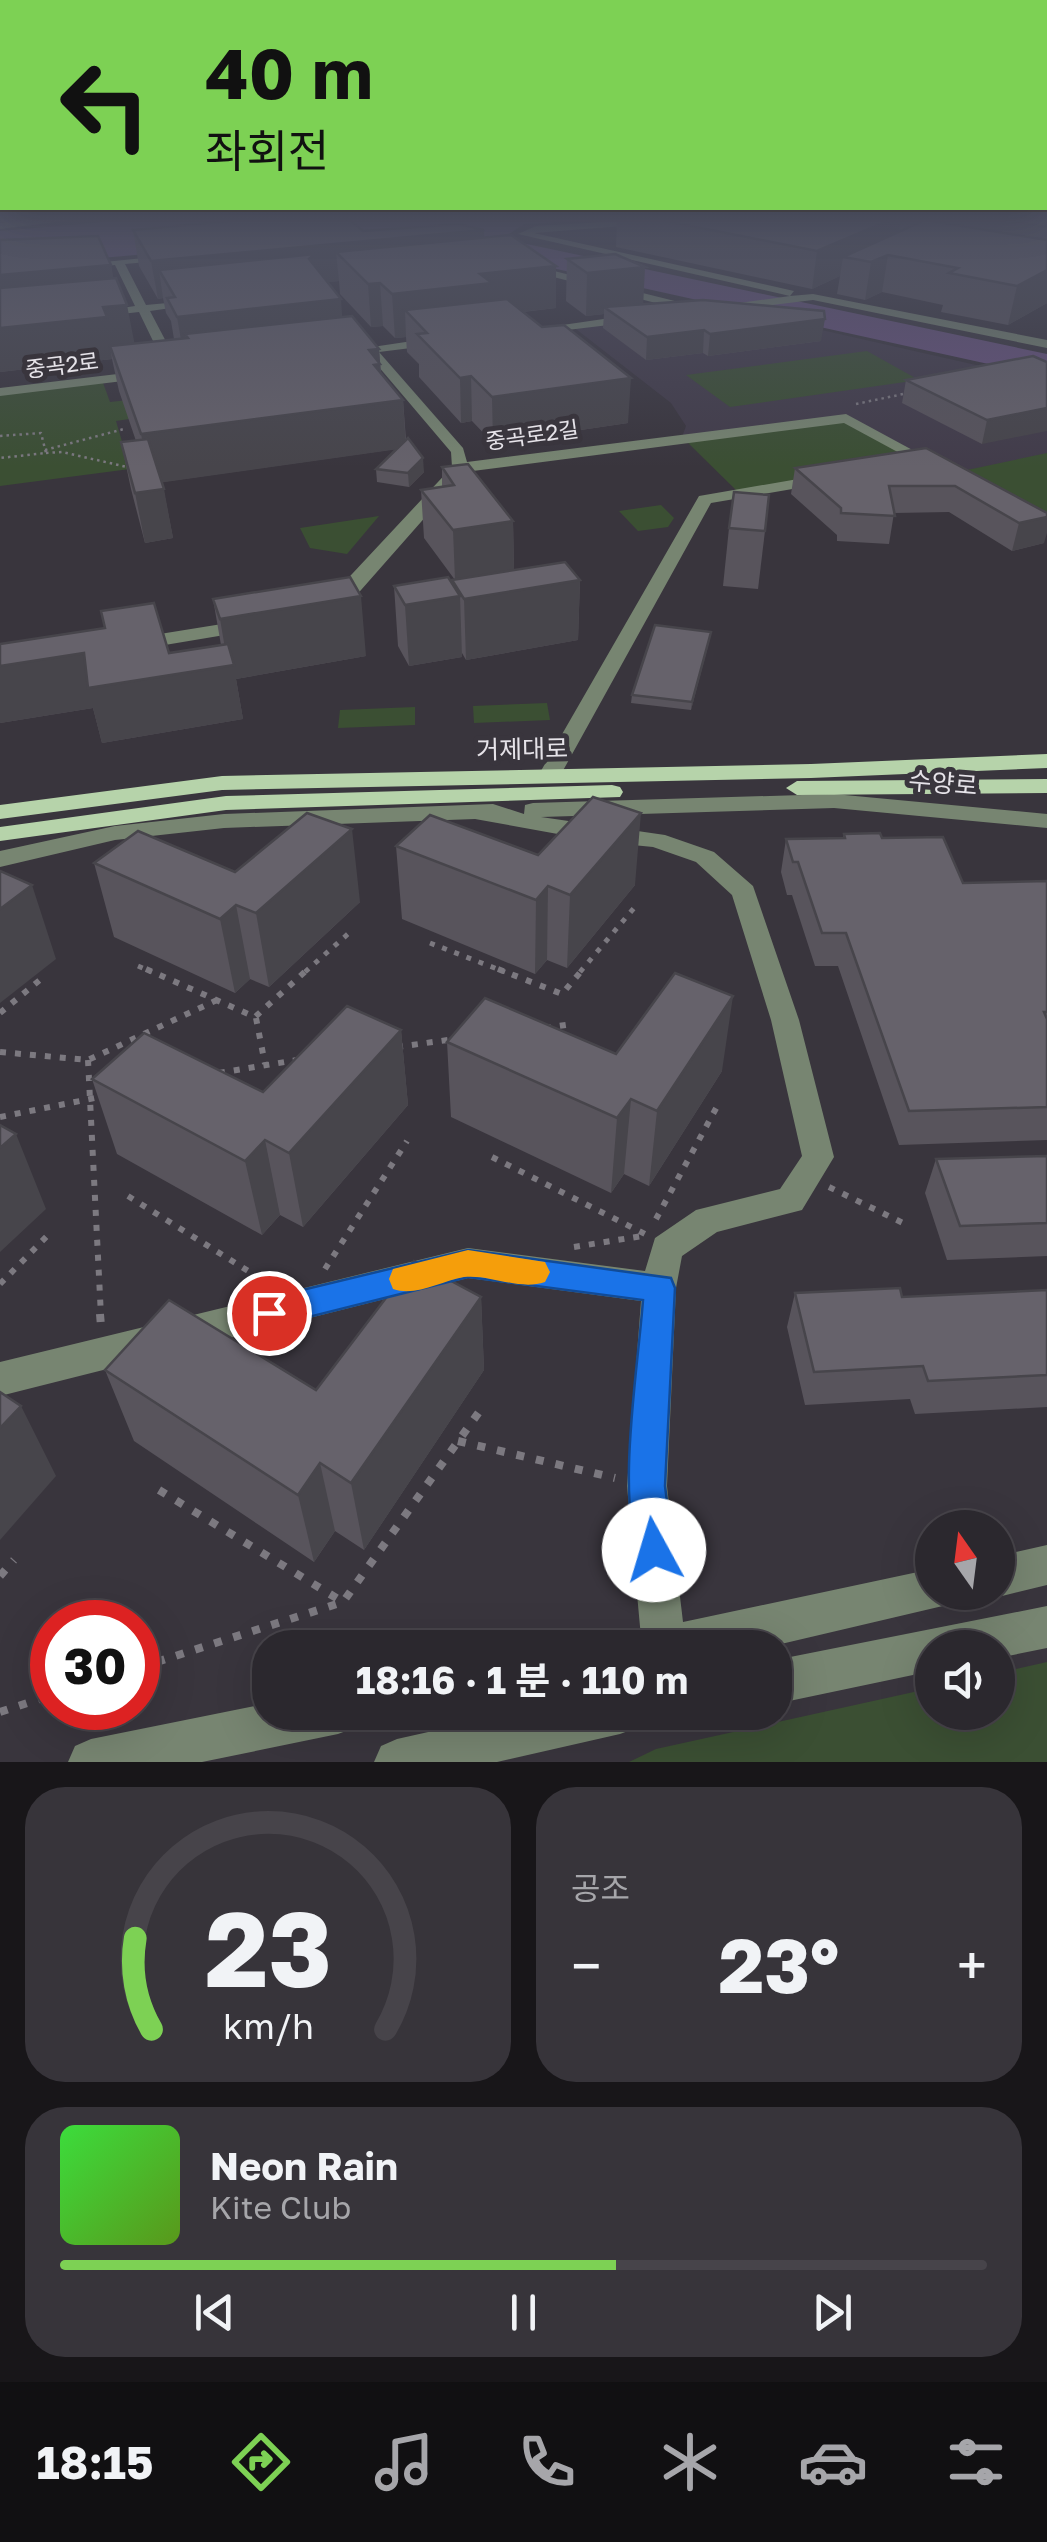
<!DOCTYPE html>
<html lang="ko">
<meta charset="utf-8">
<style>
body{margin:0;font-family:"Golos Text","Noto Sans KR",sans-serif;background:#37343a;color:#f1f3f6;height:100vh;display:flex;flex-direction:column;font-size:38px;white-space:nowrap}
*{box-sizing:border-box;margin:0}
p{font-size:32px;color:#a6a6aa}
.icon{flex:none;width:55px;height:55px;fill:none;stroke:currentColor;stroke-width:2;stroke-linecap:round;stroke-linejoin:round}
.map{position:relative;height:1762px;overflow:hidden}
.drawer{display:flex;flex-direction:column;gap:25px;padding:25px;background:#181619;flex:1}
.drawer>*{flex:none}
.hud{position:absolute;left:0px;top:0px;width:1048px;height:210px;box-shadow:0 10px 40px #0002,0 0 0 2px #47444a;background:#7dd154;color:#111;overflow:hidden}
.needle{width:65px;rotate:346deg}
.controls{position:absolute;left:915px;top:1510px;display:grid;gap:20px}
.controls a{display:grid;place-items:center;width:100px;height:100px;border-radius:50%;background:#2b282e;box-shadow:0 10px 40px #0002,0 0 0 2px #47444a;font-size:50px}
.speed{position:absolute;left:30px;top:1600px;display:flex;gap:20px;font-size:50px;font-weight:700;text-align:center}
.speed>*{display:grid;place-content:center;width:130px;height:130px;border-radius:50%;background:#2b282e;box-shadow:0 10px 40px #0002,0 0 0 2px #47444a;line-height:1}
.speed .limit{border:15px solid #d22;background:#fff;color:#111}
.pin{position:absolute;display:grid;place-items:center;width:85px;height:85px;color:#fff;margin:-42px;border:5px solid #fff;border-radius:50%;box-shadow:0 2px 10px #0007}
.me{position:absolute;width:110px;margin:-55px;rotate:354deg;stroke-linejoin:round;filter:drop-shadow(0 0 8px #0008)}
.turn{display:flex;align-items:center;gap:35px;height:210px;padding:0 40px;font-size:45px}
.turn .icon{width:130px;height:130px;stroke-width:2.5}
.turn b{display:block;font-size:70px;line-height:85px}
.big{font-size:75px;font-weight:700;line-height:1.1}
.drawer .card{flex:1;display:flex;flex-direction:column;justify-content:center;gap:15px;min-width:0;padding:0 35px;border-radius:40px;background:#37343a}
.drawer .dial{align-items:center;gap:0}
.dial svg{height:260px;overflow:visible;fill:none;stroke:#47444a;stroke-width:7;stroke-linecap:round;text-anchor:middle}
.dial text{fill:#f1f3f6;stroke:none}
.song{display:flex;align-items:center;gap:30px}
.cover{width:120px;height:120px;border-radius:15px;background:linear-gradient(135deg,hsl(120 70% 55%),hsl(90 70% 35%))}
.played{height:10px;border-radius:5px;background:linear-gradient(90deg,#7dd154 60%,#47444a 60%)}
.keys{display:flex;justify-content:space-around;direction:ltr}
.heat{display:flex;justify-content:space-between;align-items:center;font-size:55px;direction:ltr}
.drawer .tiles{flex:1;display:grid;gap:25px;grid-template-columns:1fr 1fr}
.card:last-child{grid-column:span 2}
.trip{position:absolute;left:252px;top:1630px;width:540px;height:100px;border-radius:40px;background:#2b282e;box-shadow:0 10px 40px #0002,0 0 0 2px #47444a;font-weight:700;line-height:100px;text-align:center}
.tabs{display:flex;height:160px;justify-content:space-around;align-items:center;background:#111012;color:#a6a6aa}
.tabs .icon{width:70px;height:70px}
.tabs .on{color:#7dd154}
.tabs b{font-size:45px;color:#f1f3f6}
.map>svg:first-child{display:block}
</style>
<div class="map">
<svg width="1047" height="1762" viewBox="0 0 1047 1762">
<rect width="100%" height="100%" fill="#39353d"/>
<path fill="#423c4a" d="M724,308L1047,381V530L682,437L686,426L671,403L572,326Z"/>
<g fill="#3b4f33">
<path d="M867,351L919,380L730,407L686,375Z"/>
<path d="M102,380L110,402L129,400L136,418L116,421L130,469L0,486V392Z"/>
<path d="M846,418L931,464L738,492L682,437Z"/>
<path d="M1047,453V513L967,470Z"/>
<path d="M661,505L674,518L668,527L638,531L619,511Z"/>
<path d="M379,516L347,554L310,548L300,528Z"/>
<path d="M547,703L550,720L474,723L473,706Z"/>
<path d="M415,707V725L338,728L340,710Z"/>
<path d="M1047,1662V1762H629L656,1749L932,1688V1712H998V1673Z"/>
</g>
<path fill="#68527e" d="M128,220H594L524,224L509,234L522,243L1047,354V377L443,244H259L0,267V231Z"/>
<g fill="none" stroke-linecap="round" stroke-linejoin="round">
<g stroke="#7c7980" stroke-width="2.5" stroke-dasharray="2.5 4" stroke-linecap="butt">
<path d="M856,404L908,393"/>
<path d="M0,436L41,433L46,453L0,458"/>
<path d="M45,450L124,429"/>
<path d="M46,453L62,452L127,467"/>
</g>
<g stroke="#7c7980" stroke-width="5" stroke-dasharray="5 8" stroke-linecap="butt">
<path d="M430,943L505,972"/>
<path d="M138,966L152,972"/>
<path d="M305,972L349,933"/>
<path d="M580,972L634,908"/>
</g>
<g stroke="#7c7980" stroke-width="6" stroke-dasharray="6 9" stroke-linecap="butt">
<path d="M146,969L255,1017L308,969"/>
<path d="M498,969L562,994L583,969"/>
<path d="M0,1013L41,979"/>
<path d="M256,1018L265,1064"/>
<path d="M545,1028L572,1024"/>
<path d="M397,1047L455,1039"/>
<path d="M0,1052L88,1060L217,1000"/>
<path d="M88,1060L101,1316"/>
<path d="M219,1073L297,1060"/>
<path d="M0,1117L105,1096"/>
<path d="M492,1157L645,1234"/>
<path d="M829,1187L903,1223"/>
<path d="M128,1196L269,1284"/>
<path d="M656,1219L720,1101"/>
<path d="M574,1247L642,1236"/>
<path d="M325,1269L407,1141"/>
<path d="M0,1284L48,1235"/>
</g>
<g stroke="#7c7980" stroke-width="8" stroke-dasharray="8 12" stroke-linecap="butt">
<path d="M100,1314L101,1326"/>
<path d="M458,1441L615,1478"/>
<path d="M159,1490L343,1602"/>
<path d="M0,1576L14,1560"/>
<path d="M138,1668L343,1602L479,1412"/>
<path d="M0,1712L52,1695"/>
</g>
<g fill="#778571" fill-rule="evenodd">
<path d="M31,220H70L0,229V223Z"/>
<path d="M638,220H698L534,233L794,291L790,296L813,294L1047,340V348L813,300L722,311L718,306L790,296L518,234L536,226Z"/>
<path d="M173,255L169,260L125,264L146,305L200,300L206,303L150,311L182,372L175,376L168,372L139,312L95,317L89,313L135,306L115,265L80,268L75,265Z"/>
<path d="M526,264L707,309L709,311L703,315L522,269Z"/>
<path d="M638,314L642,321L534,334L528,330Z"/>
<path d="M439,337L443,344L379,352L463,448L467,462L846,414L942,466L929,469L844,423L465,472L354,598L338,612H324V604L452,467L451,452L367,353L345,356L339,352Z"/>
<path d="M151,370L156,371V377L0,396V388Z"/>
<path d="M827,474L833,476V482L711,503L560,776L549,783L541,781L538,776L699,496Z"/>
<path d="M253,619L263,625L260,629L135,650L125,644L135,638Z"/>
<path d="M834,794L1047,814V828L834,808L541,817L665,835L714,852L753,886L799,1020L834,1157L802,1210L717,1232L682,1256L676,1288L667,1486L683,1622L932,1569V1592H952L947,1605L764,1648H642L627,1486L641,1301L468,1278L0,1396V1362L468,1248L645,1271L655,1238L696,1210L780,1189L802,1156L771,1020L732,895L696,862L653,847L602,842L475,819L224,828L115,840L0,867V851L115,826L224,814L493,804L524,814L525,805L533,803Z"/>
<path d="M1047,1545V1585L998,1597L988,1592H998V1556Z"/>
<path d="M1047,1606V1648L998,1658V1648H932V1671L775,1704V1660Z"/>
<path d="M270,1703V1712H360L354,1728L338,1734L202,1762H68L75,1746L91,1739Z"/>
<path d="M518,1712H642L636,1728L620,1734L497,1762H374L381,1746L397,1739Z"/>
</g>
<g fill="#b6d3aa" fill-rule="evenodd">
<path d="M1047,754V768L811,778L222,790L0,819V805L222,776L811,764Z"/>
<path d="M1047,779V793L797,795L786,788L797,781Z"/>
<path d="M612,785L620,787L623,792L620,797L226,810L0,841V827L226,796Z"/>
</g>
</g>
<g fill="#58545c">
<path d="M617,220H1047V303L1008,325L941,312L943,305L882,292L865,300L837,294L840,276L812,289L616,247Z"/>
<path d="M133,230H484V237L556,266V308L523,312L628,423L493,443L472,421L461,423L419,377V364L407,352L406,337L395,338L383,326L371,327L340,294L339,281L327,282L342,317L379,349L381,372L403,400L406,440L424,472L409,487L377,482L376,469L396,449L162,482L173,538L145,543L131,489L121,442L136,441L119,391L112,359L0,372V240L111,265L113,278L134,344L174,339L171,321L166,313L163,298L158,299L139,266Z"/>
<path d="M567,259L643,304L821,341L708,356L703,353L646,360L603,328L604,314L586,316L566,301Z"/>
<path d="M1047,362L982,444L902,403L906,380Z"/>
<path d="M926,448L1044,543L1012,551L949,512L894,513L889,544L837,541V535L791,494L795,468Z"/>
<path d="M442,467L513,521L514,571L580,580L578,640L466,660L462,653V657L409,666L398,646L394,586L452,584V580H455L424,538L421,490L442,487Z"/>
<path d="M729,528L765,531L758,589L723,586Z"/>
<path d="M213,599L366,656L236,679L243,719L102,743L93,708L0,723V644L169,653L221,645Z"/>
<path d="M711,632L691,710L631,703L632,695Z"/>
<path d="M844,834L882,838L963,883L1047,881V1140L899,1145L838,966H815L792,895H787L781,872L786,839L843,838Z"/>
<path d="M396,846L538,855L635,885L567,968L547,960L535,974L402,919Z"/>
<path d="M94,863L235,872L360,902L269,987L250,979L235,993L114,937Z"/>
<path d="M401,1030L408,1105L303,1227L280,1215L262,1235L117,1154L92,1079L263,1092Z"/>
<path d="M447,1042L616,1054L722,1071L649,1186L624,1174L611,1193L451,1117Z"/>
<path d="M1047,1156V1256L947,1260L925,1193L936,1159Z"/>
<path d="M1047,1290V1407L915,1414L910,1399L805,1405L787,1327L795,1293L902,1297Z"/>
<path d="M481,1297L484,1370L364,1550L335,1531L314,1562L134,1441L105,1370L316,1390Z"/>
</g>
<g fill="#47454b">
<path d="M890,220H901L896,250L843,257L840,276L812,289L817,251Z"/>
<path d="M484,230L485,266L336,252L339,281L318,283L159,270L163,298L158,299L151,261Z"/>
<path d="M888,255L882,292L865,300L871,262Z"/>
<path d="M111,265L118,304L0,315V275Z"/>
<path d="M556,266V308L492,315L405,310L406,337L395,338L392,294L480,274Z"/>
<path d="M645,267L643,309L604,307V314L586,316L587,273Z"/>
<path d="M1047,270V303L1008,325L1017,286Z"/>
<path d="M380,283L383,326L371,327L368,284Z"/>
<path d="M341,299L344,344L185,334L190,362L185,363L177,317Z"/>
<path d="M127,305L135,346H110L112,359L0,372V328L103,307Z"/>
<path d="M825,319L821,341L708,356L710,334Z"/>
<path d="M704,330L703,353L646,360L647,337Z"/>
<path d="M379,349L383,403L403,400L406,448L151,484L141,434L369,350Z"/>
<path d="M471,376L472,421L461,423L460,378Z"/>
<path d="M631,378L628,423L493,443L492,397Z"/>
<path d="M1047,408V431L982,444L987,420Z"/>
<path d="M423,458L424,472L409,487L408,473Z"/>
<path d="M164,489L173,538L145,543L135,493Z"/>
<path d="M1047,517V533L1044,543L1012,551L1019,523Z"/>
<path d="M513,521L514,571L455,580L453,530Z"/>
<path d="M580,580L578,640L466,660L464,599Z"/>
<path d="M361,596L366,656L236,679L243,719L102,743L93,708L0,723V666L84,653L228,666L220,619Z"/>
<path d="M460,596L462,657L409,666L405,605Z"/>
<path d="M711,632L710,639L691,710L692,702Z"/>
<path d="M641,813L635,885L567,968L570,895Z"/>
<path d="M352,829L360,902L269,987L256,913Z"/>
<path d="M32,885L56,959L0,1003V909Z"/>
<path d="M548,886L547,960L535,974L536,900Z"/>
<path d="M236,905L250,979L235,993L220,919Z"/>
<path d="M733,996L722,1071L649,1186L657,1111Z"/>
<path d="M401,1030L408,1105L303,1227L289,1153Z"/>
<path d="M631,1099L624,1174L611,1193L617,1118Z"/>
<path d="M16,1134L46,1209L0,1252V1148Z"/>
<path d="M265,1140L280,1215L262,1235L245,1161Z"/>
<path d="M481,1297L484,1370L364,1550L351,1483Z"/>
<path d="M21,1406L56,1476L0,1540V1428Z"/>
<path d="M320,1463L335,1531L314,1562L298,1495Z"/>
</g>
<g fill="#66626b" stroke="#47454b" stroke-width="2.5">
<path d="M241,220H350L363,231L459,224L484,230L151,261L133,230Z"/>
<path d="M661,220H890L817,251Z"/>
<path d="M925,220L1047,240V270L1017,286L949,273L958,268L888,255L871,262L843,257Z"/>
<path d="M1005,220H1047V227Z"/>
<path d="M511,235L556,266L480,274L492,283L392,294L380,283L368,284L336,252Z"/>
<path d="M98,236L111,265L0,275V240Z"/>
<path d="M315,254L309,259L341,299L177,317L167,298L175,297L159,270Z"/>
<path d="M615,254L645,267L587,273L567,259Z"/>
<path d="M116,278L127,305L103,307L107,317L0,328V288Z"/>
<path d="M507,299L542,327L564,325L631,378L492,397L471,376L460,378L417,334L427,333L405,310Z"/>
<path d="M703,300L824,311L825,319L710,334L704,330L647,337L604,307Z"/>
<path d="M352,316L379,349L369,350L380,364L374,365L403,400L141,434L110,346L188,338L185,334Z"/>
<path d="M1033,356L1047,362V408L987,420L906,380Z"/>
<path d="M408,438L423,458L408,473L376,469Z"/>
<path d="M148,439L164,489L135,493L121,442Z"/>
<path d="M926,448L1047,513V517L1019,523L955,486H889L895,516L841,513V508L795,468Z"/>
<path d="M468,464L513,521L453,530L421,490L454,485L442,467Z"/>
<path d="M734,492L769,495L765,531L729,528Z"/>
<path d="M565,562L580,580L464,599L452,580Z"/>
<path d="M350,577L361,596L220,619L213,599Z"/>
<path d="M448,577L460,596L405,605L394,586Z"/>
<path d="M154,603L169,653L228,644L234,665L88,688L84,653L0,666V644L105,628L101,611Z"/>
<path d="M655,625L711,632L692,702L632,695Z"/>
<path d="M593,797L641,813L570,895L548,886L536,900L396,846L430,815L538,855Z"/>
<path d="M307,813L352,829L256,913L236,905L220,919L94,863L138,831L235,872Z"/>
<path d="M880,833L882,838L943,837L963,883L1047,881V1012H1044L1047,1019V1107L909,1111L846,933H822L798,862H793L786,839L845,838L844,834Z"/>
<path d="M0,871L32,885L0,909Z"/>
<path d="M675,973L733,996L657,1111L631,1099L617,1118L447,1042L485,998L616,1054Z"/>
<path d="M347,1006L401,1030L289,1153L265,1140L245,1161L92,1079L144,1033L263,1092Z"/>
<path d="M0,1125L16,1134L0,1148Z"/>
<path d="M1047,1156V1223L960,1226L936,1159Z"/>
<path d="M414,1261L481,1297L351,1483L320,1463L298,1495L105,1370L169,1300L316,1390Z"/>
<path d="M900,1288L902,1297L1047,1290V1375L928,1381L923,1366L814,1372L795,1293Z"/>
<path d="M0,1392L21,1406L0,1428Z"/>
</g>
<linearGradient id="sky" x2="0" y2="1"><stop stop-color="#1f1d22"/><stop offset="0.47" stop-color="#4e5162"/><stop offset="1" stop-color="#4e5162" stop-opacity="0"/></linearGradient>
<rect width="1047" height="467" fill="url(#sky)"/>
<path fill="#1a73e8" stroke="#114b97" stroke-width="2.5" d="M468,1250L671,1278L675,1288L665,1486L673,1550L668,1563L654,1569L641,1563C615,1500 638,1370 643,1300L468,1277L269,1327L257,1323L253,1313L257,1303L269,1298Z"/>
<path fill="#f59e0b" d="M468,1250L545,1262L550,1272L545,1282C519,1291 491,1274 464,1277C441,1281 416,1297 393,1289L389,1279L393,1269Z"/>
<g text-anchor="middle" stroke-width="10" stroke-linejoin="round" paint-order="stroke">
<g font-size="22" fill="#e6e3e9" stroke="#39353d">
<text transform="translate(62 365) rotate(-7)" y="8">중곡2로</text>
<text transform="translate(532 435) rotate(-8)" y="8">중곡로2길</text>
</g>
<g font-size="25" fill="#e6e3e9" stroke="#39353d">
<text transform="translate(522 749) rotate(-1)" y="9">거제대로</text>
<text transform="translate(943 783) rotate(5)" y="9">수양로</text>
</g>
</g>
</svg>
<div class="controls">
<a><svg class="needle" viewBox="-14 -14 28 28"><path d="M0-13l5 13h-10z" fill="#e53935"/><path d="M0 13l5-13h-10z" fill="#a6a6aa"/></svg></a>
<a><svg class="icon" aria-label="sound" viewBox="0 0 24 24"><path d="M4 9h4l5-4v14l-5-4H4zM17 9q2 3 0 6"/></svg></a>
</div>
<div class="speed"><div class="limit">30</div></div>
<div class="pin" style="left:269px;top:1313px;background:#d93025"><svg class="icon" aria-label="arrive" viewBox="0 0 24 24"><path d="M6 21V4h12l-3 4 3 4H6"/></svg></div>
<svg class="me" style="left:654px;top:1550px" viewBox="-20 -20 40 40"><circle r="19" fill="#fff"/><path d="M0-13L10 11 0 6-10 11z" fill="#1a73e8"/></svg>
<div class="trip">18:16 · 1 분 · 110 m</div>
<div class="hud">
<div class="turn"><svg class="icon" aria-label="left" viewBox="0 0 24 24"><path d="M17 20v-9H6M10 6l-5 5 5 5"/></svg><div><b>40 m</b>좌회전</div></div>
</div>
</div>
<section class="drawer">
<div class="tiles">
<div class="card dial"><svg viewBox="0 0 100 80">
<path d="M14 69A42 42 0 1 1 86 69"/>
<path d="M14 69A42 42 0 0 1 9 41" stroke="#7dd154"/>
<text x="50" y="56" font-size="32" font-weight="700">23</text>
<text x="50" y="72" font-size="11">km/h</text>
</svg></div>
<div class="card"><p>공조</p>
<div class="heat"><a>−</a><b class="big">23°</b><a>+</a></div>
</div>
<div class="card">
<div class="song"><i class="cover"></i><div><b>Neon Rain</b><p>Kite Club</p></div></div>
<div class="played"></div>
<div class="keys"><svg class="icon" aria-label="previous" viewBox="0 0 24 24"><path d="M18 5L8 12l10 7zM5 5v14"/></svg><svg class="icon" aria-label="pause" viewBox="0 0 24 24"><path d="M8 5v14M16 5v14"/></svg><svg class="icon" aria-label="next" viewBox="0 0 24 24"><path d="M6 5l10 7-10 7zM19 5v14"/></svg></div>
</div>
</div>
</section>
<nav class="tabs">
<b>18:15</b>
<svg class="icon on" aria-label="directions" viewBox="0 0 24 24"><path d="M12 3l9 9-9 9-9-9zM9 14v-3h6M13 9l2 2-2 2"/></svg>
<svg class="icon" aria-label="music" viewBox="0 0 24 24"><path d="M9 18V5l10-2v13"/><circle cx="6" cy="18" r="3"/><circle cx="16" cy="16" r="3"/></svg>
<svg class="icon" aria-label="phone" viewBox="0 0 24 24"><path d="M5 4h4l2 5-3 2q2 4 5 5l2-3 5 2v4C11 20 4 13 5 4z"/></svg>
<svg class="icon" aria-label="climate" viewBox="0 0 24 24"><path d="M12 3v18M4 7l16 10M4 17L20 7"/></svg>
<svg class="icon" aria-label="car" viewBox="0 0 24 24"><path d="M5 17H2v-5l4-1 3-4h7l3 4 3 1v5h-3M9 17h6M6 11h13"/><circle cx="7" cy="17" r="2"/><circle cx="17" cy="17" r="2"/></svg>
<svg class="icon" aria-label="filters" viewBox="0 0 24 24"><path d="M4 7h16M4 17h16"/><circle cx="9" cy="7" r="2"/><circle cx="15" cy="17" r="2"/></svg>
</nav>
